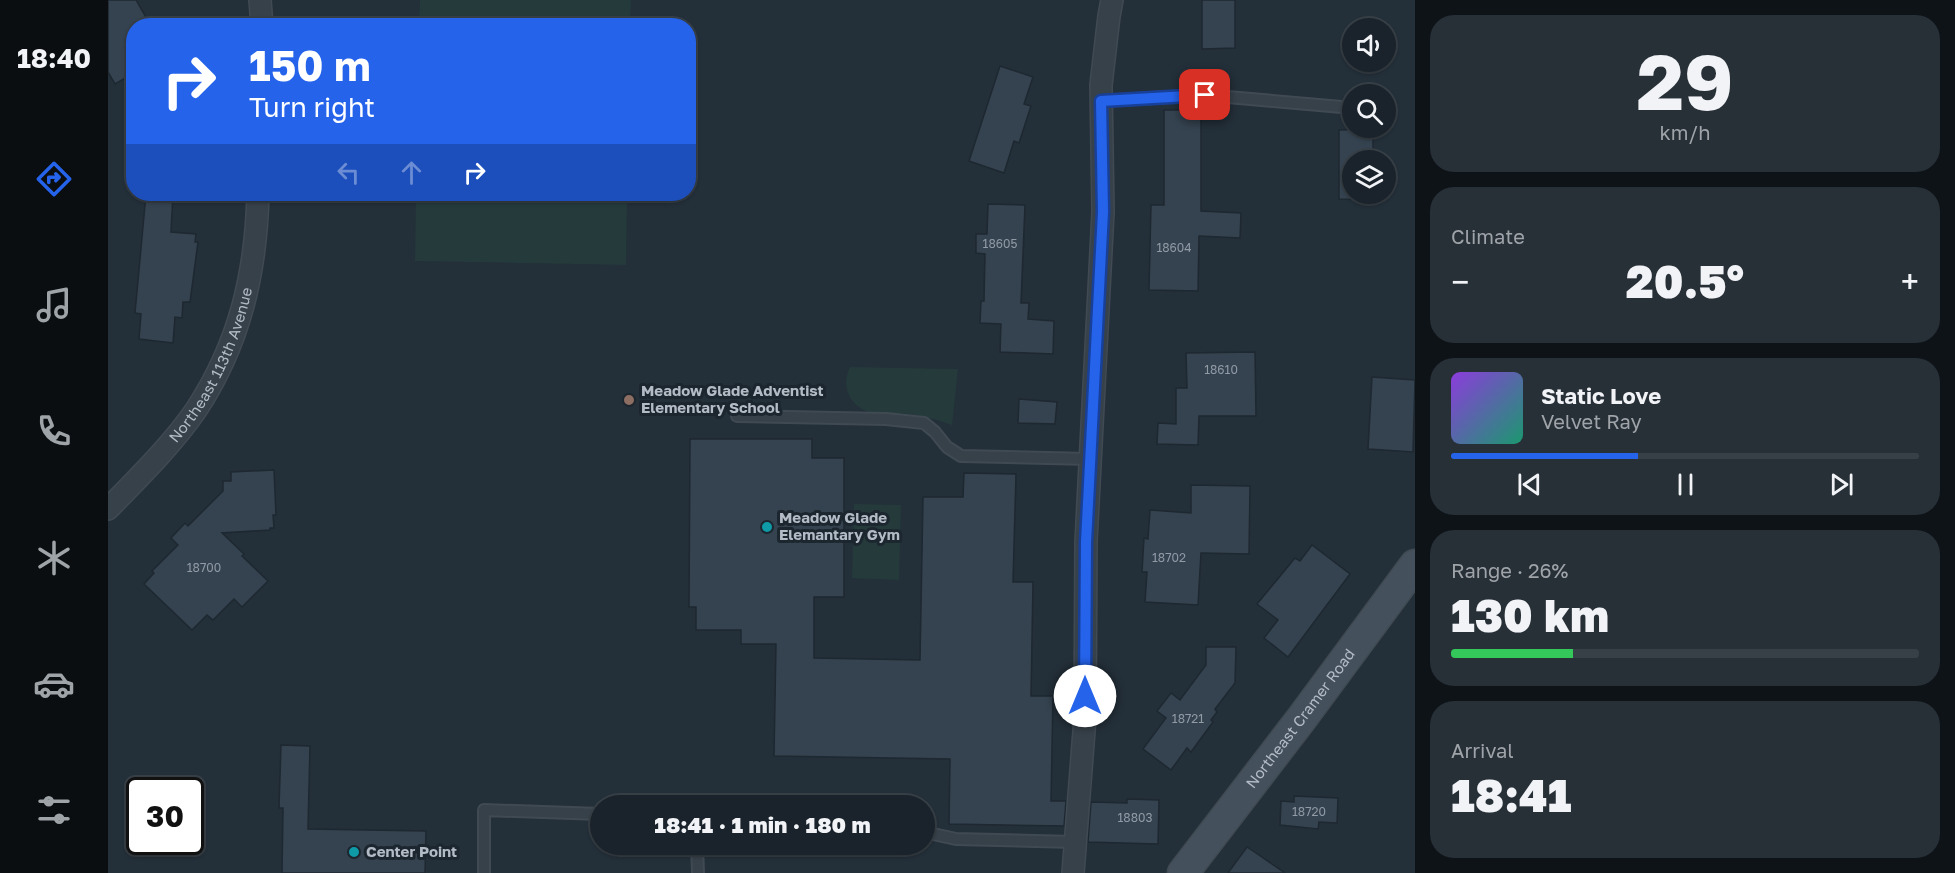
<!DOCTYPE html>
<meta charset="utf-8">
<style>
body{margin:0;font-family:"Golos Text",sans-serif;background:#272f37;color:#f1f3f6;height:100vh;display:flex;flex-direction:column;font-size:22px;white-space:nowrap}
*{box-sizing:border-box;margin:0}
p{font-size:20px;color:#9fa4a9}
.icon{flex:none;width:33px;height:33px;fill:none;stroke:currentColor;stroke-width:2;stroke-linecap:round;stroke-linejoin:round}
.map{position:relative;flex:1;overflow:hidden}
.sheet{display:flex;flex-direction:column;gap:15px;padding:15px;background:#0e1318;width:540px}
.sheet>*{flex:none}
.guide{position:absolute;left:18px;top:18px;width:570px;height:183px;border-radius:24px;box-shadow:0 2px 4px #0004,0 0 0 2px #384047;background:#2563eb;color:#fff;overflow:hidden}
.buttons{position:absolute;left:1234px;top:18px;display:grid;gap:12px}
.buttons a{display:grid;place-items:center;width:54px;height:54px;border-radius:50%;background:#1a232b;box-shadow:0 2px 4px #0004,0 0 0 2px #384047;font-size:30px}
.speed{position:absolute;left:18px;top:777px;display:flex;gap:12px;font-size:30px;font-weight:700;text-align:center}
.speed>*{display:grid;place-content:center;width:78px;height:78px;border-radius:50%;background:#1a232b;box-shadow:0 2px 4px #0004,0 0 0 2px #384047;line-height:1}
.speed .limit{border:3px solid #111;border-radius:9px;background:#fff;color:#111}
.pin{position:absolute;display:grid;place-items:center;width:51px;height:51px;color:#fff;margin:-26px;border-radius:12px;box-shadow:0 3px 9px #0006}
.me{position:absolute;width:66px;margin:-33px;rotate:0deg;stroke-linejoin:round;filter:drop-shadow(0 0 4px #0008)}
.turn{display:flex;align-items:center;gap:21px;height:126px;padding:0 24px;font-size:27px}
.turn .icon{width:78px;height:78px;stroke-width:2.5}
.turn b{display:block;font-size:42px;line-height:51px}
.lanes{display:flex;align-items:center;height:57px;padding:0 24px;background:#0003;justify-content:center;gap:30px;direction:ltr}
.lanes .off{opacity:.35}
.big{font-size:45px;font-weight:800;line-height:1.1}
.sheet .card{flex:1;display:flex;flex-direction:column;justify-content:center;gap:9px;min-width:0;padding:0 21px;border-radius:24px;background:#272f37}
.sheet .dial{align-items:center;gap:0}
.dial b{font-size:78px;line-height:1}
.song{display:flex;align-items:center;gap:18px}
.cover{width:72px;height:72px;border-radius:9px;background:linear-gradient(135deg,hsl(270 70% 55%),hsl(160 70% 35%))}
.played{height:6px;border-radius:3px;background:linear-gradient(90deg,#2563eb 40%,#384047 40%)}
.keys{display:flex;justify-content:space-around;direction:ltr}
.heat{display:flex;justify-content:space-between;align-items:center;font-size:33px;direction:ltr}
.charge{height:9px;border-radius:4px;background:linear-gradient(90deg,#34c759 26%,#384047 0)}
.trip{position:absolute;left:482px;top:795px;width:345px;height:60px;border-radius:30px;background:#1a232b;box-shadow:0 2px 4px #0004,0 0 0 2px #384047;font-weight:800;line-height:60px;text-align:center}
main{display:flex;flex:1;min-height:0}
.menu{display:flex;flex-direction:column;width:108px;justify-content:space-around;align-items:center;background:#0a0e11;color:#9fa4a9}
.menu .icon{width:42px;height:42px}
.menu .active{color:#2563eb}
.menu b{font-size:27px;color:#f1f3f6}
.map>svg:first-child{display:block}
</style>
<main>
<nav class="menu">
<b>18:40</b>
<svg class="icon active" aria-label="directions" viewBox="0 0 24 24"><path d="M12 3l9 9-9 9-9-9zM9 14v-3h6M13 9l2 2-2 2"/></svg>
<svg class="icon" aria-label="music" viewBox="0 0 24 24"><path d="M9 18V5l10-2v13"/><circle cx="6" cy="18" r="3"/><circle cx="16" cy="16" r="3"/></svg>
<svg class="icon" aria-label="phone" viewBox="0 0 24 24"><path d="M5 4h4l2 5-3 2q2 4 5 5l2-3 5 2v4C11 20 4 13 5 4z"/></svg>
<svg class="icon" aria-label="climate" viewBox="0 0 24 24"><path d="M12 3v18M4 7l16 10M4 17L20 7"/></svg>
<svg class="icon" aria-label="car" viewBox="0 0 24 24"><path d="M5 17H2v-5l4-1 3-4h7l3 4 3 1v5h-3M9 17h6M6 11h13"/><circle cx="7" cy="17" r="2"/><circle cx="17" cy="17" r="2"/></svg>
<svg class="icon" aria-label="filters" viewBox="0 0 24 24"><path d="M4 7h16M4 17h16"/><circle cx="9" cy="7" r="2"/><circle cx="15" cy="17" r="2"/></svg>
</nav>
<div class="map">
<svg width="1307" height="873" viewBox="0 0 1307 873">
<rect width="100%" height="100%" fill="#232f39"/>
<g fill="#253a3b">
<path d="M312,0H523L522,25H311Z"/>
<path d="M308,194H519L518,265L307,261Z"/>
<path d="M742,367L850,369L844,425C829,420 814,415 798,414C789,413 779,416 770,414C745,411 731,390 742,367Z"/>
<path d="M746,504L793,505L791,580L744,578Z"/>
</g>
<g fill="#354350" stroke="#1e2831" stroke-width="1.5">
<path d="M0,0H28L43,26H26V73L7,84L0,72Z"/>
<path d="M1094,0H1127V48L1094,49Z"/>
<path d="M892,66L925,77L916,104L923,106L911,143L906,141L896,173L861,161Z"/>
<path d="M1056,110H1093V211L1133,213L1132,238L1091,236L1090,291L1041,290L1043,205H1056Z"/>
<path d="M1265,129V160H1245V194H1265V200L1231,199V130Z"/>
<path d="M38,194H65L63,232L88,234L87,242H90L82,302H75L74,318L67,317L65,343L31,339L33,314L27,313Z"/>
<path d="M880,204L917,205L913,303H921L920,319L946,321L945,354L892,352L893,324L872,323L873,301H876L877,254L868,253V234H879Z"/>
<path d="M1147,352L1148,416H1091L1090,445L1049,444L1050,423L1068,424V388H1079L1078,353Z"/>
<path d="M1264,377L1307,380L1305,452L1260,449Z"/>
<path d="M911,399L949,402L947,424L910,423Z"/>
<path d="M582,439H704V458H736V597H706V658L812,660L815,497H855L856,473L908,474L905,582H925L923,696H945L943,801H958L956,826L841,824L842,759L666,756L668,644H633V630H588V607H581Z"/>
<path d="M166,470L168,515H165L166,528H162V530L114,533L136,554L134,556L160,581L134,607L126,599L105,620L99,615L84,630L36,584L46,573L44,571L70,545L63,538L77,523L80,526L115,491V481H123V472Z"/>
<path d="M1083,485L1142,486L1141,554L1093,553L1090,605L1037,602L1039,572H1034L1036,538L1040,539L1042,510L1083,513Z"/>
<path d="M1204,545L1242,574L1180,657L1156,638L1170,620L1149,604L1187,558L1192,561Z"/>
<path d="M1098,647H1128L1127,683L1107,709L1109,712L1103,720L1105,722L1083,752L1079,748L1063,770L1035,749L1058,718L1049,711L1063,693L1072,700L1098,665Z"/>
<path d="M173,745L202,746L200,829L318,831L317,873H174L175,808H171Z"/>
<path d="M1186,796L1230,798L1229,823L1211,822L1210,829L1172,825L1173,801L1186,802Z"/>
<path d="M1019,799L1051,800L1050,844L980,842L983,802L1019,803Z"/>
<path d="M1139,847L1148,853L1177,873H1120Z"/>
</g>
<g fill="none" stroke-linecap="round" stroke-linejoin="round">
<g stroke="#404a53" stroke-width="14">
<g id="lane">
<path d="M993,101L1097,95L1245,108"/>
<path d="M629,416L778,419L816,423L827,432L839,447L853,456L982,459"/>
<path d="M816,832L848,839L967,842"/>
<path d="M589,844L590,873"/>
<path d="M376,873V810L492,814"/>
</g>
</g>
<g stroke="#404a53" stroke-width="24">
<g id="street">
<path d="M152,0L154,26"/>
<path id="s1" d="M0,509C31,477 63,446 88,410C132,343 148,273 150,194"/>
<path d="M965,873L977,718L978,542L995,212L993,85L1001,16L1004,0"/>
</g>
</g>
<g stroke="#404a53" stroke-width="33">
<g id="secondary">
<path id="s2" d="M1075,873L1194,718L1307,565"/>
</g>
</g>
<use href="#lane" stroke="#37414a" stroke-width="10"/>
<use href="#street" stroke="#37414a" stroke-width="21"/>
<use href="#secondary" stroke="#45505d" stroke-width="30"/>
</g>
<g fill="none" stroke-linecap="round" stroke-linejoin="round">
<g stroke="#184099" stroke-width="15">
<path id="route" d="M977,696L978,542L995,212L993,101L1097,95"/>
</g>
<use href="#route" stroke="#2563eb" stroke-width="10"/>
</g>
<circle fill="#8d6e63" stroke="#1c262f" stroke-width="2" cx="521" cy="400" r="6"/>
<g fill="#0f9aa8" stroke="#1c262f" stroke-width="2">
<circle cx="659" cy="527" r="6"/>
<circle cx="246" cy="852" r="6"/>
</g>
<g text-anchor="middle" stroke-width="6" stroke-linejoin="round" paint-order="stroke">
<g font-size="12" fill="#919ba6">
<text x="892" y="248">18605</text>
<text x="1066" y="252">18604</text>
<text x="1113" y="374">18610</text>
<text x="1061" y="562">18702</text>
<text x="96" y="572">18700</text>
<text x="1080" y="723">18721</text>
<text x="1201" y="816">18720</text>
<text x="1027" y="822">18803</text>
</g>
<g font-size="15" fill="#b2bbc6" stroke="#1c262f">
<text dy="5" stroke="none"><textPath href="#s1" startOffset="180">Northeast 113th Avenue</textPath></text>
<text dy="5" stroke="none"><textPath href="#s2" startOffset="194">Northeast Cramer Road</textPath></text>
</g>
<g font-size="15" font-weight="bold" fill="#b2bbc6" stroke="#1c262f" text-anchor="start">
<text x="533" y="396">Meadow Glade Adventist<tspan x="533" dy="17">Elementary School</tspan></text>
<text x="671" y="523">Meadow Glade<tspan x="671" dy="17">Elemantary Gym</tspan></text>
<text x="258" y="857">Center Point</text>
</g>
</g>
</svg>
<div class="buttons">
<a><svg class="icon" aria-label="sound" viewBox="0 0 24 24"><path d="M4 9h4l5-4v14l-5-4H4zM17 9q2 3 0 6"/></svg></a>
<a><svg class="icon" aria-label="search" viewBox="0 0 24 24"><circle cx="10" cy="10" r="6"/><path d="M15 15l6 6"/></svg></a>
<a><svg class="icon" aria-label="layers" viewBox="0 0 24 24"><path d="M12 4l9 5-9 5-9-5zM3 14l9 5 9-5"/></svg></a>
</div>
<div class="speed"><div class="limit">30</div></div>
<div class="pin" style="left:1097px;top:95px;background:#d93025"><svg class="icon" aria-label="arrive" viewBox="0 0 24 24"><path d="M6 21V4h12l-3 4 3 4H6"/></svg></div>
<svg class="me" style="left:977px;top:696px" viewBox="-20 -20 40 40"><circle r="19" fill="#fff"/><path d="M0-13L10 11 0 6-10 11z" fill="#2563eb"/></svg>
<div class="trip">18:41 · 1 min · 180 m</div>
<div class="guide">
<div class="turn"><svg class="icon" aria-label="right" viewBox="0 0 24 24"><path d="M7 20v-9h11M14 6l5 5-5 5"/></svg><div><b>150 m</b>Turn right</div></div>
<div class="lanes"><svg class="icon off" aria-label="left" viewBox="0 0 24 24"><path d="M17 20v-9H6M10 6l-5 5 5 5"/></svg><svg class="icon off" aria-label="ahead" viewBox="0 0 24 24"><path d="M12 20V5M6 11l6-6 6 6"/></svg><svg class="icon" aria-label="right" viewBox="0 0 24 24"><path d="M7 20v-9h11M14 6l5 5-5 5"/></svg></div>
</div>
</div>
<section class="sheet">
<div class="card dial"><b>29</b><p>km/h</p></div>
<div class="card"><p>Climate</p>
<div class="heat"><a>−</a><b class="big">20.5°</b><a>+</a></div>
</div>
<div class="card">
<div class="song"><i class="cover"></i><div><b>Static Love</b><p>Velvet Ray</p></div></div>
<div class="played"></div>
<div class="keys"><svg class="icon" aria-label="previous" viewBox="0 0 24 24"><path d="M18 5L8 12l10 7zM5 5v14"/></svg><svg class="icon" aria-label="pause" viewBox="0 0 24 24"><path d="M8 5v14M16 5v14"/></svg><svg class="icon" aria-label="next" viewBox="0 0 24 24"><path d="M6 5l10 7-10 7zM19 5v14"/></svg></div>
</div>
<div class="card"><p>Range · 26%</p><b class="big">130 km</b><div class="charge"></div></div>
<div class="card"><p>Arrival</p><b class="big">18:41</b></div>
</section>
</main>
